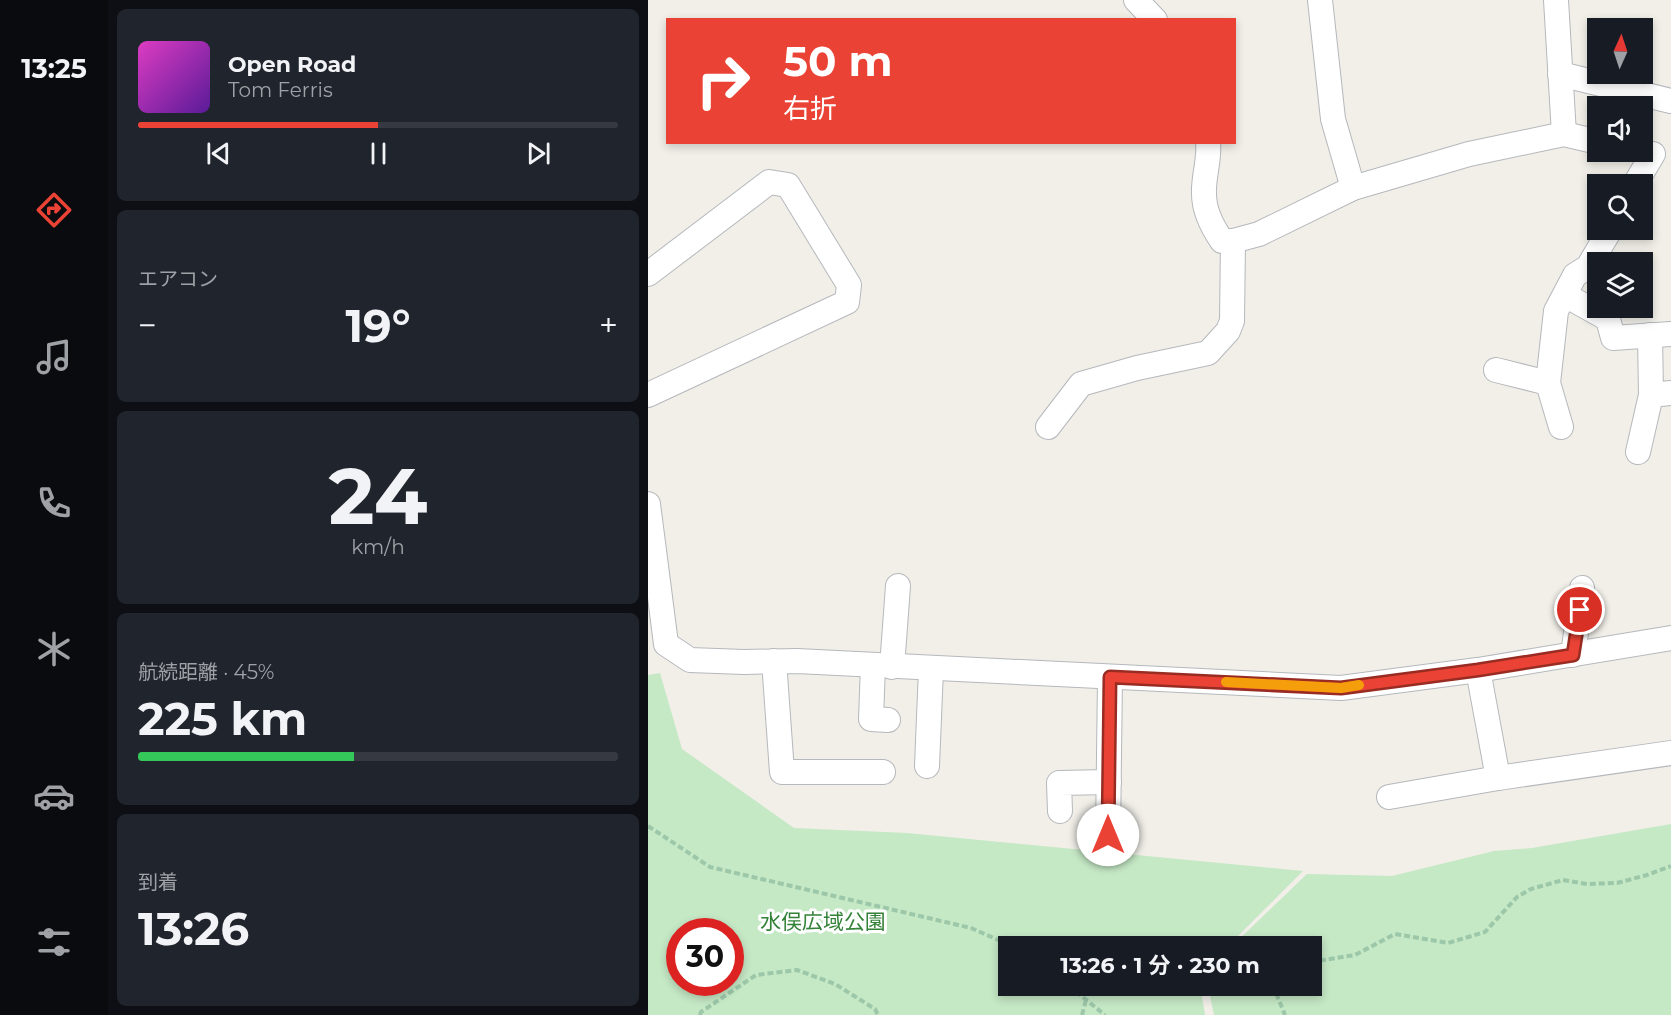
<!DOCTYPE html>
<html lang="ja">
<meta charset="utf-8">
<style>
body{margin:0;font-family:Montserrat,"Noto Sans JP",sans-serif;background:#20242c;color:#f1f3f6;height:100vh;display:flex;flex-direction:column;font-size:22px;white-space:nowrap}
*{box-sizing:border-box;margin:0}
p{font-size:20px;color:#9ea1a6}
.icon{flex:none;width:33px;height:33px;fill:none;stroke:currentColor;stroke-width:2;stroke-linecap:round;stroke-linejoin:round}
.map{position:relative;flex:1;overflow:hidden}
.drawer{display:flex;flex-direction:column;gap:9px;padding:9px;background:#0d0f14;width:540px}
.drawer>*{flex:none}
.top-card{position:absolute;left:18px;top:18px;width:570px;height:126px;border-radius:0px;box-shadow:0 3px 9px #0003;background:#ea4335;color:#fff;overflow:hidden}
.needle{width:39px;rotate:3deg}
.controls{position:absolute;left:939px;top:18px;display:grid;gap:12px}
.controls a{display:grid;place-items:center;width:66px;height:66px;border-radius:0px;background:#171b24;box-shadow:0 3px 9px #0003;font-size:30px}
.speed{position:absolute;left:18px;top:918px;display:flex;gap:12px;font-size:30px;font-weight:700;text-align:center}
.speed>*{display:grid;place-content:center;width:78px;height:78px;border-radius:50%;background:#171b24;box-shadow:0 3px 9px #0003;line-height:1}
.speed .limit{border:9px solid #d22;background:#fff;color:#111}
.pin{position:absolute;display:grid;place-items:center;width:51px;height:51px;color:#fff;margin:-26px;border:3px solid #fff;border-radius:50%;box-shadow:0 2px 6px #0007}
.me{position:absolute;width:66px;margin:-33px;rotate:0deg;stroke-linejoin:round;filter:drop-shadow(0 0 4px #0008)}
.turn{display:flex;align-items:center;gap:21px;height:126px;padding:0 18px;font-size:27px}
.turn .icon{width:78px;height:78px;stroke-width:2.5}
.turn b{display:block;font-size:42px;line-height:51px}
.big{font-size:45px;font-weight:700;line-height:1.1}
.drawer .widget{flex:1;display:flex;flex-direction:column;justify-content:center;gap:9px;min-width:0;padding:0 21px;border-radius:9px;background:#20242c}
.drawer .dial{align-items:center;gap:0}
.dial b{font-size:78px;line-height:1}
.song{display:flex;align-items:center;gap:18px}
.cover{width:72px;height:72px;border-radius:9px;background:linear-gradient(135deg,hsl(310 70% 55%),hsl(270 70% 35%))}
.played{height:6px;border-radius:3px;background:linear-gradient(90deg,#ea4335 50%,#363941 50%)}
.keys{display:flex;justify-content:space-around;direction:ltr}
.heat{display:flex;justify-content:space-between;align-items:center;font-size:33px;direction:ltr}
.charge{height:9px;border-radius:4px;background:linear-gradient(90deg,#34c759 45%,#363941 0)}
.trip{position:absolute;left:350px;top:936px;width:324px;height:60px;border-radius:0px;background:#171b24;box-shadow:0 3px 9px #0003;font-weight:700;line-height:60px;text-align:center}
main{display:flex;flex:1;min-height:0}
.menu{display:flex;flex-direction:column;width:108px;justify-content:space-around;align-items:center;background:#090b0e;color:#9ea1a6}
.menu .icon{width:42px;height:42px}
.menu .active{color:#ea4335}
.menu b{font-size:27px;color:#f1f3f6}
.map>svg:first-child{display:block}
</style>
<main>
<nav class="menu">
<b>13:25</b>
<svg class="icon active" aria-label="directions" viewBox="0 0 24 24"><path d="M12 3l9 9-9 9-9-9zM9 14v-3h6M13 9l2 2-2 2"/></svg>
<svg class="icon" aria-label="music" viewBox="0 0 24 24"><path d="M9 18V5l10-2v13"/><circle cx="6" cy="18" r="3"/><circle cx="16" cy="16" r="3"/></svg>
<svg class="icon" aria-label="phone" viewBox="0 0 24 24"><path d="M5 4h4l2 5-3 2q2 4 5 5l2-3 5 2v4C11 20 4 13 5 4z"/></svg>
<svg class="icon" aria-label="climate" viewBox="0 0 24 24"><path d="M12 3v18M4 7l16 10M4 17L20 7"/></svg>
<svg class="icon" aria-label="car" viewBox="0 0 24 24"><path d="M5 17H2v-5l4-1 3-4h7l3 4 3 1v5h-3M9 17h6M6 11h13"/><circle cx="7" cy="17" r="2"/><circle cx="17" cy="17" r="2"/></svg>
<svg class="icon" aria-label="filters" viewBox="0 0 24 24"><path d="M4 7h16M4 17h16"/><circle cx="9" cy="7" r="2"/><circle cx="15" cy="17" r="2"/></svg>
</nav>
<section class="drawer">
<div class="widget">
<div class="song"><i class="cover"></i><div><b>Open Road</b><p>Tom Ferris</p></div></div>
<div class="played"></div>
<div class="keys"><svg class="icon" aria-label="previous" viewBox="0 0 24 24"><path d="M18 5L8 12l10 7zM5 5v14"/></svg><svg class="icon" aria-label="pause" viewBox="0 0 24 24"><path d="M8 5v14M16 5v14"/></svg><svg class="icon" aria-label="next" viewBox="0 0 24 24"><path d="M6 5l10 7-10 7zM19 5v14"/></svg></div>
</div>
<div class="widget"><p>エアコン</p>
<div class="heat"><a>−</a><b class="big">19°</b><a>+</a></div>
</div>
<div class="widget dial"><b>24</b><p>km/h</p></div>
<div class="widget"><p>航続距離 · 45%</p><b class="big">225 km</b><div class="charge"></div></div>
<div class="widget"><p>到着</p><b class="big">13:26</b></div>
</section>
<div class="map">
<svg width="1023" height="1015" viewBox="0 0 1023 1015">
<rect width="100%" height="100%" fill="#f1efe8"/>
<g fill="#c5e8c5" fill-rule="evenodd">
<path d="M12,673L34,749L146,828L259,833L655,871L580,946H360V986H552L557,1015H0V675ZM32,932H82V982H32Z"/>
<path d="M1023,824V1015H566L560,986H663V946H584L659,874L744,876L846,851L884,848Z"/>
</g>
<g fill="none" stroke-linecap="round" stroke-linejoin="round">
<g stroke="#b5b8bc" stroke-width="26">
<g id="minor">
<path d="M488,0L507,20"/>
<path d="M672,0L685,119L705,188"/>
<path d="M908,0L916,134"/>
<path d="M912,74L1023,101"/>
<path d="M560,142C562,160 555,177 556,194C556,211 565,228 574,241H585L611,234L705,188L821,154L916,134L950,142"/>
<path d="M987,184L1005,154"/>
<path d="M0,274L121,182L140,185L201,285L199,302L0,395"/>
<path d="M917,295L960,319L965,338L1023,334"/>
<path d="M1002,335L1003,395L1023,393"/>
<path d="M848,370L900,383"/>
<path d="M400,427L433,384L489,368L560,353L580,331L584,321L585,241"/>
<path d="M913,427L900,383L908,311L927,275L940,267L962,230"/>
<path d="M990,452L1003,395"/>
<path d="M0,504L18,644L42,660L96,662L149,661L693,688L830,670L1023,638"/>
<path d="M925,655L934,588"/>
<path d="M126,661L134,772H235"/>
<path d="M225,665L223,719L240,720"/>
<path d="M244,667L250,586"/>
<path d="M830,670L850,778L1023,753"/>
<path d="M279,766L283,669"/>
<path d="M741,797L850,778"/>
<path d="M412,811L411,783L461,782"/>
<path d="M460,835L462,677"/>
</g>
</g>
<g stroke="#9cc7a9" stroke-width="4" stroke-dasharray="6 3" stroke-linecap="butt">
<path d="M0,826L62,867L323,928L364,946"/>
<path d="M663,962L707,955L747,934L800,943L837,932L869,897L883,889L915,880L939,884L969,883L999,875L1023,866"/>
<path d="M421,986L457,1015"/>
<path d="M628,986L626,988L637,1015"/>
<path d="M52,1015L53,1012L108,975L149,970L187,984L227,1009L230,1015"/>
<path d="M434,1015L438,1000"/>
</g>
<use href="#minor" stroke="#fff" stroke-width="24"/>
</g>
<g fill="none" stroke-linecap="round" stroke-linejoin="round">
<g stroke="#982c22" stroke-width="15">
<path id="route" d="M460,835L462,677L693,688L830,670L925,655L932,610"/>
</g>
<use href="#route" stroke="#ea4335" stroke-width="10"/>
<path stroke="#f59e0b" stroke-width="10" d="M578,682L693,688L711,685"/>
</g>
<g text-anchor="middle" stroke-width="6" stroke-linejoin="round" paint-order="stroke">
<g font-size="21" fill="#348238" stroke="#fff">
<text x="175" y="929">水俣広域公園</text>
</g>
</g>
</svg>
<div class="controls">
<a><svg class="needle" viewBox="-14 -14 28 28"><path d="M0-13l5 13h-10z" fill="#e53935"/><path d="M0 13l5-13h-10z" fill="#9ea1a6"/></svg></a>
<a><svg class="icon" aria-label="sound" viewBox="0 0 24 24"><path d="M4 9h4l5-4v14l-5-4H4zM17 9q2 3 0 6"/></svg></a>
<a><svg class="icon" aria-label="search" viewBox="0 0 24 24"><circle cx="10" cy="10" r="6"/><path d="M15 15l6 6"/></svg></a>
<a><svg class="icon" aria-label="layers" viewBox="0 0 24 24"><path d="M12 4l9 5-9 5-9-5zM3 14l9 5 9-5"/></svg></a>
</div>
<div class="speed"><div class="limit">30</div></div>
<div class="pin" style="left:932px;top:610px;background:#d93025"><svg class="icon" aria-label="arrive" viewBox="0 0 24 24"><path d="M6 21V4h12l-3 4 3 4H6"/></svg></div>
<svg class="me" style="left:460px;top:835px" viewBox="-20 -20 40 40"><circle r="19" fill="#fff"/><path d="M0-13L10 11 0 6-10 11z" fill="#ea4335"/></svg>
<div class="trip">13:26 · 1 分 · 230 m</div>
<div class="top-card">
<div class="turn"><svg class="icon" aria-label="right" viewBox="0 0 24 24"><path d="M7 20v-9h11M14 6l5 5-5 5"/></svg><div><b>50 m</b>右折</div></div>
</div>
</div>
</main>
